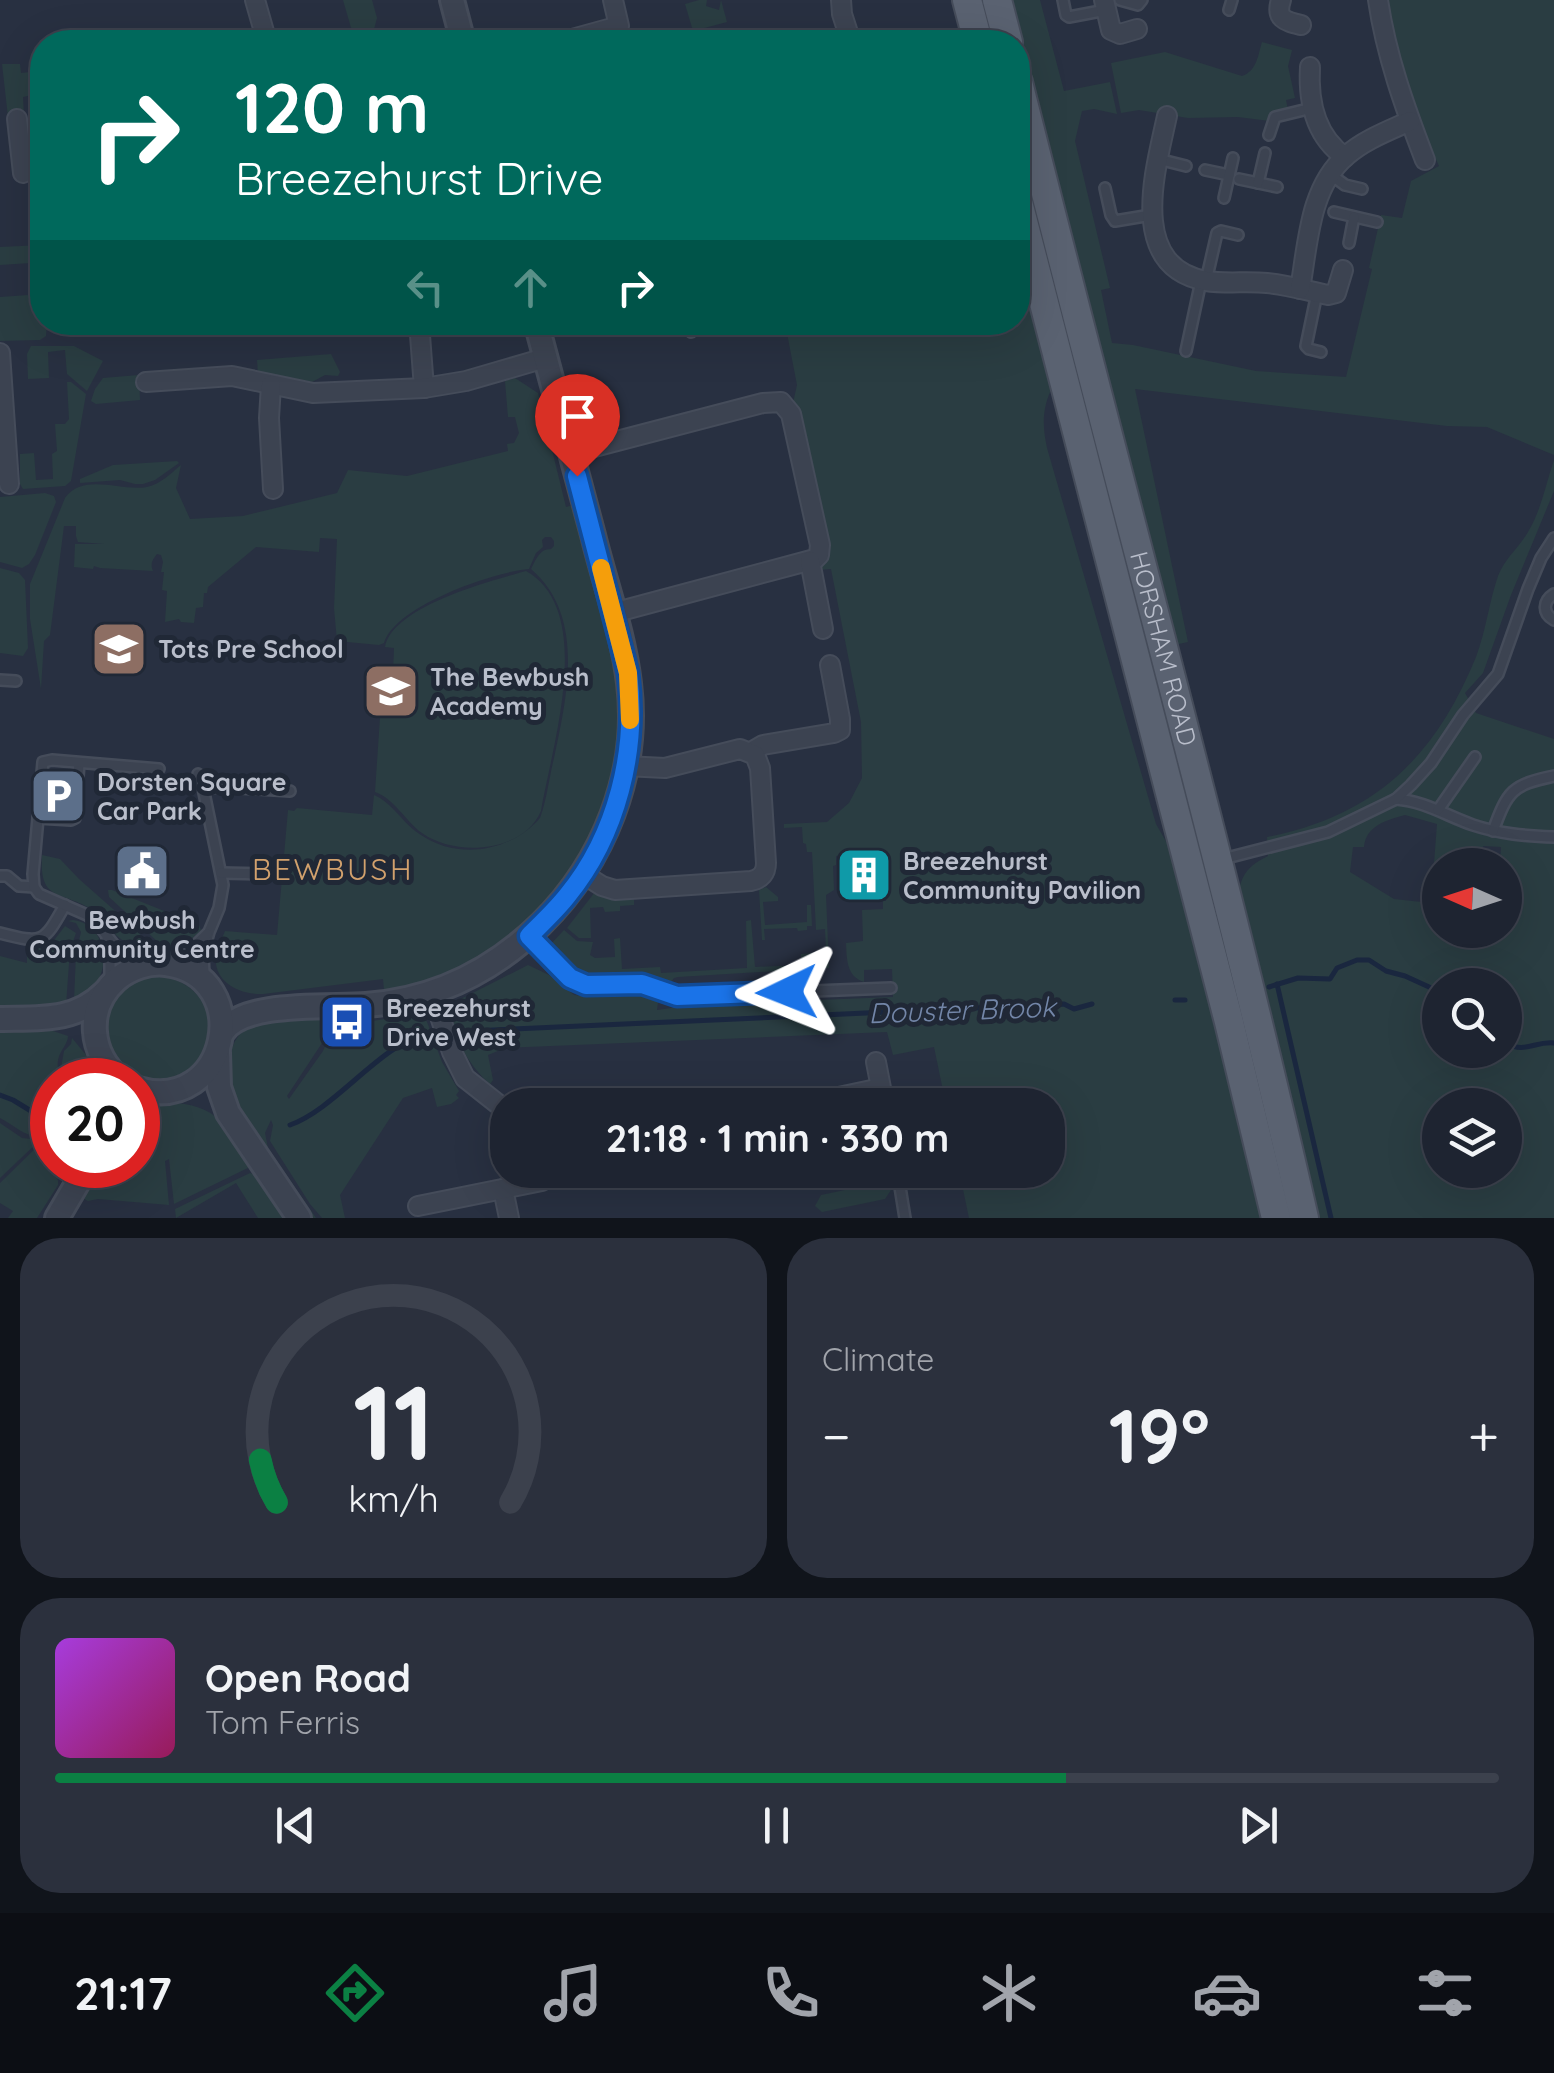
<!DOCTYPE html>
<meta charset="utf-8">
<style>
body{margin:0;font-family:Quicksand,sans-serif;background:#2b303d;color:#f1f3f6;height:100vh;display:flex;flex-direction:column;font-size:38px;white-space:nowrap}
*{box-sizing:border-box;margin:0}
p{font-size:32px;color:#a1a4ab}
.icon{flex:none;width:55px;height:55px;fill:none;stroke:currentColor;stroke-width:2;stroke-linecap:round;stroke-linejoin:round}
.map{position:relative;height:1218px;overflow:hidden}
.panel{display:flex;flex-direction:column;gap:20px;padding:20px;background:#10141b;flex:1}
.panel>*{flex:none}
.top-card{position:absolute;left:30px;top:30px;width:1000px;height:305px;border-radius:40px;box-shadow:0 10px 40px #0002,0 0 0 2px #3c414d;background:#00695c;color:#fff;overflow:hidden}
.needle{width:65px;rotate:273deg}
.buttons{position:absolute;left:1422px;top:848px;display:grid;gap:20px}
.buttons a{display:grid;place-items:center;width:100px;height:100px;border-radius:50%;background:#1e2431;box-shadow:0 10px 40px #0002,0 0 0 2px #3c414d;font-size:50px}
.speed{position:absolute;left:30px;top:1058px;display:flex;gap:20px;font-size:50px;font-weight:700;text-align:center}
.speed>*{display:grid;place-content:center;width:130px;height:130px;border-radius:50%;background:#1e2431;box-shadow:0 10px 40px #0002,0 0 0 2px #3c414d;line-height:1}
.speed .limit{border:15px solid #d22;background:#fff;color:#111}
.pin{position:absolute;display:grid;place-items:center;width:85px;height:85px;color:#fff;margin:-102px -42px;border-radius:50% 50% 50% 0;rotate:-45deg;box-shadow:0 0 10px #0007}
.pin .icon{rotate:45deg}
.me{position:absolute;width:110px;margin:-55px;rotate:268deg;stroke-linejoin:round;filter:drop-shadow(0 0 8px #0008)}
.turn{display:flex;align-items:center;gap:35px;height:210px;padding:0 40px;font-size:45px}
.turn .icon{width:130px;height:130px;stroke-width:2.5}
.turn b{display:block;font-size:70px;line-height:85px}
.lanes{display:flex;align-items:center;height:95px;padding:0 40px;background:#0003;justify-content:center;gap:50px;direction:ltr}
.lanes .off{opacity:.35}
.big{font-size:75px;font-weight:700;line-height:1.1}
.panel .tile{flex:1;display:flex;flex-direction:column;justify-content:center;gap:15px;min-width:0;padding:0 35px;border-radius:40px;background:#2b303d}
.panel .dial{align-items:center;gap:0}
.dial svg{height:260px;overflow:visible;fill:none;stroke:#3c414d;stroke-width:7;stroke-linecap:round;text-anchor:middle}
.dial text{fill:#f1f3f6;stroke:none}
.song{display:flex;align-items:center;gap:30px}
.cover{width:120px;height:120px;border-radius:15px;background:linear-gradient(135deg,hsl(280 70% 55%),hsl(330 70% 35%))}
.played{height:10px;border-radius:5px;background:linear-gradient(90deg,#0b8043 70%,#3c414d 70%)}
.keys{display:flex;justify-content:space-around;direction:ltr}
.heat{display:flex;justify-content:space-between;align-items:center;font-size:55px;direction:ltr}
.panel .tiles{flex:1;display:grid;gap:20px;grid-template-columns:1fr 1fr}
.tile:last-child{grid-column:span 2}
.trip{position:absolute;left:490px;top:1088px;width:575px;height:100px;border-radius:40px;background:#1e2431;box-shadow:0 10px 40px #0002,0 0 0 2px #3c414d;font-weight:700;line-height:100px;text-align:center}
.dock{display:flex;height:160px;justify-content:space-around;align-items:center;background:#0c0e14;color:#a1a4ab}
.dock .icon{width:70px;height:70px}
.dock .active{color:#0b8043}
.dock b{font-size:45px;color:#f1f3f6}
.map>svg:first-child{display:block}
</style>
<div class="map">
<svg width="1554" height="1218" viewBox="0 0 1554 1218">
<rect width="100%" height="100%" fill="#283041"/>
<g fill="#2a3d42" fill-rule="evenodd">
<path d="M343,0H372L377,18L373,33L354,38Z"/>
<path d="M699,0H707L706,6L719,10L721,0L727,22L693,31L685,4Z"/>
<path d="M1008,0H1040L1064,91L1110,82L1117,114L1094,109L1082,111L1075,141L1110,288L1101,290L1112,343L1133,345L1256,371L1346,377L1372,269L1369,268L1381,215L1402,218L1411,181L1439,166C1414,114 1396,57 1387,0H1554V455L1487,427L1447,426L1135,389L1188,642L1174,645Z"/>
<path d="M1262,42L1292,50L1288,66L1295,98L1286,100L1288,110L1270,121L1238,117L1188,118L1139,110L1121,113L1111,63L1165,52L1242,76C1257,71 1258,55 1262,42Z"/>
<path d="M2,64H20L21,73L30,72L32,95L23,97L24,116L8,117Z"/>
<path d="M1018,122L1294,1218H1287L1050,285L1018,155Z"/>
<path d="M1018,240L1053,386C1042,407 1042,425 1047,448L1156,824L1175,857L1264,1218H969L959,1170H1048V1105H946L934,1047L893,1055L887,1032L505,1048L488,1055L493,1080L490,1084C469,1066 450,1034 451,1005L455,1002L528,965L549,975L574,995L588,997L642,995L658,1002L657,1010L693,1005L893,997L892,969L864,970V982C846,976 847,959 846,943L863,941L862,910L883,909V901H886L884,856L881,855L880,848L861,850V853L853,854V850H847V855L836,856V865L833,866L834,890L826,895L829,968L678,977L674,978L667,987L588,977L574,971L550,945L564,930L577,941L593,942L590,955L595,958L615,957L614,939L620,938L622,969L660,967L661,973L747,968L746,921L751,920L755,967L801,965V954L826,952L825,929L816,930L812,852H807L806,844L803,843L802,827L784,828V824L827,822L849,803L862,778L861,722L831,569L818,570L793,403L797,385L785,323L1018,322Z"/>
<path d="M42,245V253L34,254L31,263L0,265V247Z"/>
<path d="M28,295L42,309V322L47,323L46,336L40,340L0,341V297Z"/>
<path d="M31,346H74L103,361L87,391L67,374L65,350L48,352L49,378L28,379L27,354Z"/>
<path d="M331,354L340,372L338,376L325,375L312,382L258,375L257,360Z"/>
<path d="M139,375L140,400L96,404L91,401L95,389L103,378Z"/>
<path d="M515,378L538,393L566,507L574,505L619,677L622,729L605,814L568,881L512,940L447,977L389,993L384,990L383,979L263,994C245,995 219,986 216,964C214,954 221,941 225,931L277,935L288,810L294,811L297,808L372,815L374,795C394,804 403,824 421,835C459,861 511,851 540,818C547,799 549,778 554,758C567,697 586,616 531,569C536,560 539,549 551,549L554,546V541L551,537H545L542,540L543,547L536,553L529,569C493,572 395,606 384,643L379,645L337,641L334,608L337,539L320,538L319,552L256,547L208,587L207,593H204L203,607L196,608L194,623L181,622L179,619L165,622L167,591L162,590L164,572H161L163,562L161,555L157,554C152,560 150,564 153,571L100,568L94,566L93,569L74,567L75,544H104L78,542L76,536V526H64L50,635L44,641L41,689L30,619V584L65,498C84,472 121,492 147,487C161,484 171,473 181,465L176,488L190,519L243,516L337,493L348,470L407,476L508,451L507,444L514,443L519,433L515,417H508L505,381Z"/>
<path d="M67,382H71L86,394L71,481L65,486L23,489L20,484V454L34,453L36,480L53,479L52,454L57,451L55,424H65L69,419Z"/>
<path d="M1554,460V491L1511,595L1483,673L1465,693L1476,713L1554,739V1218H1316L1239,890C1243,871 1252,864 1268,856L1267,837C1375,816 1435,757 1476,657C1486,631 1489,602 1498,576C1505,558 1519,548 1528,532C1541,511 1546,483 1554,460ZM1405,815L1437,824L1431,903L1394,899L1350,872L1353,847H1364C1366,826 1386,820 1405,815ZM1483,846L1501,847L1500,865H1505V930H1440V865H1461V853L1482,855ZM1440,985H1505V1050H1440ZM1440,1105H1505V1170H1440Z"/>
<path d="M177,461L179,463L155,480L143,484H135L120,480L80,483V479L113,465Z"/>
<path d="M45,493L54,496L56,502L35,555L29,564L22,568L0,562V497Z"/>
<path d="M0,568L19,573L25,580L28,648L23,656L0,653Z"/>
<path d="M526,571C597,611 551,749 541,811C523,853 455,857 422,833C405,821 395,799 375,792L383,673H393L394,648L385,647C393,606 491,581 526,571Z"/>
<path d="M42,855L60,859L79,879L138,931L143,939L146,949L160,950L159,943L109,897L108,890H112L199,925L201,930C183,948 166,960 140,949C131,945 121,941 114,933C106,926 102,916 93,910C61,890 39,903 42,855Z"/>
<path d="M766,887L778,897V901L763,902L765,925L807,922V905H811L812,926H807V930L798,931L797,928L764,929L765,940H762L759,890Z"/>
<path d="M595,892L613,900L634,899V905L620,906V911L605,912L603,907L590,908L591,938H579L567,928Z"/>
<path d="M73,920C103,923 113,963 94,986C89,993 81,996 74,1000L76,954L81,932L76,923L68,921Z"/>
<path d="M65,926L76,933L70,950L66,1005L0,1010V956L27,963V952L52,943Z"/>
<circle cx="158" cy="1029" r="52"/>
<path d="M417,1014L424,1017L427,1022L442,1062L459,1091L456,1095L459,1098L451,1104L437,1107L432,1088L403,1098L340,1195L345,1218H322L310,1204L270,1141L273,1125L271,1120L265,1133L268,1148L316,1218H308C292,1194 276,1170 260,1146C253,1135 244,1124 239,1113C226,1083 220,1038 256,1023C276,1015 305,1018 327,1016L324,1040L287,1096L289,1099L323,1051L334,1027Z"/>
<path d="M41,1027L68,1036C67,1048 56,1052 58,1068H61L64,1051L71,1044L72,1038L86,1055L98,1080H52V1121L43,1136C25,1138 16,1126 0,1118V1029Z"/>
<path d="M177,1103C221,1107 230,1132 254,1165L174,1204L169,1159L165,1161L169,1205L98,1199L88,1201L81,1197L97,1165H138V1110L149,1106Z"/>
<path d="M0,1123L22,1138L40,1140L0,1178Z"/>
<path d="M43,1141L58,1181V1185L37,1218H8L13,1211L0,1203V1183Z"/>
<path d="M865,1170L887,1172L882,1177L820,1189L813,1180Z"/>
<path d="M250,1173L256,1175L285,1218H258L236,1183L176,1218L175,1209Z"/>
<path d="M883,1182L889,1184L891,1190L885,1199L822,1212L815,1206L821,1195Z"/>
</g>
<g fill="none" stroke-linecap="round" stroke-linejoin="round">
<g stroke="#1a273f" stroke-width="5">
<path d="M1277,984L1331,1218"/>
<path d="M1269,987L1298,978L1330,979L1337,968L1357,960H1369L1386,971L1405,976L1440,992"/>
<path d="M1175,1000H1185"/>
<path d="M472,1031L1064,1004L1074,1009L1092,1004"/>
<path d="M1505,1043C1526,1054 1534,1041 1554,1043"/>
<path d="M0,1095L13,1100L49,1122"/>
<path d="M290,1125C337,1108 382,1042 428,1034"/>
</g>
<g stroke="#454c5a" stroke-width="14">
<g id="service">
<path d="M1063,0L1066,15L1069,17L1106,10"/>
<path d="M1120,0L1138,5L1142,0"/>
<path d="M1229,10L1232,0"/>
<path d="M1269,135L1275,117L1312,108"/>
<path d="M1158,159L1186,166"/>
<path d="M1205,170L1229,175"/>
<path d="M1330,174L1345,185L1362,189"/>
<path d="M1239,179L1277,187"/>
<path d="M1258,183L1265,153"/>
<path d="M1105,188L1111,215L1115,221L1151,215"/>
<path d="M1224,198L1233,158"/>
<path d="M1334,212L1377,222"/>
<path d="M1349,243L1354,217"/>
<path d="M1206,281L1217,233L1221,231L1238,235"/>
<path d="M1317,293L1306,346L1309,349L1321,352"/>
<path d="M689,322L691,332"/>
<path d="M1186,351L1201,281"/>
<path d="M1554,594C1543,601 1542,613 1554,620"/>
<path d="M0,680L16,681"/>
<path d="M198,774L203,788L223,885L219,908L209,932L203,954L204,975"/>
<path d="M203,788L223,787L290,791"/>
<path d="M1396,799C1424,801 1447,816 1473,825C1500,834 1526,836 1554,837"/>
<path d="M1438,810L1475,757"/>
<path d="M38,818L71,820L75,818L79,763"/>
<path d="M1493,831C1508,790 1512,785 1554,776"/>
<path d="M1219,860L1328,832L1396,799L1411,785L1431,763L1463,715L1498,674L1528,589L1541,558L1554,538"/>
<path d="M221,873L264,874"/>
<path d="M0,876H7L19,886L34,887"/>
<path d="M0,933C43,944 43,944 65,905"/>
<path d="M107,939L110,954V978"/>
<path d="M144,958L115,946L96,922L87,915L39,894L34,887L33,874L43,762L52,760L159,769"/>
<path d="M175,965L207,934"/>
<path d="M684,996L891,988"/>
<path d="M604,1170L605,1176"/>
<path d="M900,1187L905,1218"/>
</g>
</g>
<g stroke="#454c5a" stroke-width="22">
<g id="minor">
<path d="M255,0L267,42"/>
<path d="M841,0L842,14L851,42"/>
<path d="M1104,0L1111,30L1120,34L1137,29"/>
<path d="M1281,0C1275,19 1285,21 1301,25"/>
<path d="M1378,0C1386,55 1405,108 1425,160"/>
<path d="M561,42L619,26L613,0"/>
<path d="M1310,67C1308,102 1315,136 1345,157"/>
<path d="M1167,116C1156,168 1126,266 1206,281C1226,284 1247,281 1267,283C1288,285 1308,291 1328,295L1336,293L1343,270"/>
<path d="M17,119L23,173"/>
<path d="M1300,289C1308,244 1309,188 1346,156C1364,140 1388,131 1410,121"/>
<path d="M419,322L424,388"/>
<path d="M0,353L9,484"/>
<path d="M146,382L232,376L313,393L424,388L466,381L545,358"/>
<path d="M271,385L269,418L273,489"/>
<path d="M571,453L763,403L781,402L791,414L820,545L819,555L815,559L613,613"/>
<path d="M810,561L823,629"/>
<path d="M751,752L763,745L834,733L840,730V719L830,665"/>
<path d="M583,874L602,886L615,890L751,881C761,879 766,873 766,863L760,768L755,755L740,749L665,768L625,766"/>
<path d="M529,936C546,952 564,983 590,985C606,987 622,982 638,983C655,985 667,996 684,996"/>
<path d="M432,993L452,1052L465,1078L508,1112"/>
<path d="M801,1105L881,1088L876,1062"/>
<path d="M503,1189L509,1218"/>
<path d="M418,1206L542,1181"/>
</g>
</g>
<g stroke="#454c5a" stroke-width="28">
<g id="tertiary">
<path d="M452,0L463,42"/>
<path d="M0,1019C39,1018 75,1022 104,993"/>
<path d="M222,1033C242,1000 330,1008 366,1005C434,1000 492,972 541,924C604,862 640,772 629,683C623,633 605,584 593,535C574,464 555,394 536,322"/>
<path d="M218,1053L219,1087L228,1113L299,1218"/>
<path d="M121,1080C89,1054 85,1008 116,980C130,968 149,962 166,964C256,976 229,1115 138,1089"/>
<path d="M57,1218L88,1165"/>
</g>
</g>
<g stroke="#454c5a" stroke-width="32">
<g id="primary">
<path d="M967,0L978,42"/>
<path d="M997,0L1008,42"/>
<path id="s1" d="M1018,82C1112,461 1217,837 1304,1218"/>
<path d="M1018,202L1229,1022L1276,1218"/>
</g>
</g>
<use href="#service" stroke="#3c4351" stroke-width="9"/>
<use href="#minor" stroke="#3c4351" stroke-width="18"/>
<use href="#tertiary" stroke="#3c4351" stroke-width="22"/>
<use href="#primary" stroke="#5a6271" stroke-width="28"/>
</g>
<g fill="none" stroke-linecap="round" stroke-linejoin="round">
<g stroke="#114b97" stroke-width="25">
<path id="route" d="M577,476L628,673C638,750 617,835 567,896C556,910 542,923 529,936L570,978L586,985L642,984L677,996L787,992"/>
</g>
<use href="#route" stroke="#1a73e8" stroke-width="18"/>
<path stroke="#f59e0b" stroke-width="18" d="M601,568L628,673L630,720"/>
</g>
<defs>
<g id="school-square" transform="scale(2.875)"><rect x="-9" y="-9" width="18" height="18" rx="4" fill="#8d6e63" stroke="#202836"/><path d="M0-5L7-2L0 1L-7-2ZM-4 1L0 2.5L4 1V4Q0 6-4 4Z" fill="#fff"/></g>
<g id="parking-square" transform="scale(2.875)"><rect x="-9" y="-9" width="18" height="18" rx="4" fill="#5c6f8a" stroke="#202836"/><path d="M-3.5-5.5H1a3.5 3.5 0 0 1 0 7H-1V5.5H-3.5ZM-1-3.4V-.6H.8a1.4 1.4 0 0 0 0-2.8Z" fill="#fff"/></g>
<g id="civic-square" transform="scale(2.875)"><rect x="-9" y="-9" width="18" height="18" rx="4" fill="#5c6f8a" stroke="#202836"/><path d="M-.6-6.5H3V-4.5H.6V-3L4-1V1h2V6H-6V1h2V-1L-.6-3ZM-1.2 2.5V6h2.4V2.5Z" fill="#fff"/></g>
<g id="building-square" transform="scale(2.875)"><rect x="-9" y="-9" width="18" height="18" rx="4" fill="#0f9aa8" stroke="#202836"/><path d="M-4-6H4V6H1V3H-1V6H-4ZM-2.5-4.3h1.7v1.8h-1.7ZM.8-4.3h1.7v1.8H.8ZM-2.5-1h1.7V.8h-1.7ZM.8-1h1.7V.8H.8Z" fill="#fff"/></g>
<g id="bus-square" transform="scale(2.875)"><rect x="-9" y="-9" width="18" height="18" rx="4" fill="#1a4fb4" stroke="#202836"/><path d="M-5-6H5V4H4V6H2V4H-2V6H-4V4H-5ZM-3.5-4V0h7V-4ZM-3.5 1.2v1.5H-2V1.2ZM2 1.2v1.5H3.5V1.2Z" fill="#fff"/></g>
</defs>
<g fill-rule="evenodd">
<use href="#school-square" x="119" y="649"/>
<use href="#school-square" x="391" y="691"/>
<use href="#parking-square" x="58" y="796"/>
<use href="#civic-square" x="142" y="871"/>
<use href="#building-square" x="864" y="875"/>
<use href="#bus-square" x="347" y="1022"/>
</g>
<g text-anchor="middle" stroke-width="10" stroke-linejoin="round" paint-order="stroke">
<g font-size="25" font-weight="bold" fill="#b9becb" stroke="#202836" text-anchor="start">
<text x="158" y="658">Tots Pre School</text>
<text x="430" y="686">The Bewbush<tspan x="430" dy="29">Academy</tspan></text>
<text x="97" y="791">Dorsten Square<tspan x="97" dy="29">Car Park</tspan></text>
<text x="903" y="870">Breezehurst<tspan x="903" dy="29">Community Pavilion</tspan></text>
<text x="142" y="929" text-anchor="middle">Bewbush<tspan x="142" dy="29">Community Centre</tspan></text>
<text x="386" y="1017">Breezehurst<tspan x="386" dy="29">Drive West</tspan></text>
</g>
<g font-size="25" fill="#b9becb" stroke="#202836">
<text dy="9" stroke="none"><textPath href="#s1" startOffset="585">HORSHAM ROAD</textPath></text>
</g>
<g font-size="28" font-style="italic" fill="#7386a8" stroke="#202836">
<text transform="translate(962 1010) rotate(-2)" y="10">Douster Brook</text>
</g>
<g font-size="30" letter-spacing="2.5" fill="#d2a16d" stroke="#202836">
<text x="333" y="880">BEWBUSH</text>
</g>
</g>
</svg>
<div class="buttons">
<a><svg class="needle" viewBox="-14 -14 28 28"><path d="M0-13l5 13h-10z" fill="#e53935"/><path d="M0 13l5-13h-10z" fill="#a1a4ab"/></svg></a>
<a><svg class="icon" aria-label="search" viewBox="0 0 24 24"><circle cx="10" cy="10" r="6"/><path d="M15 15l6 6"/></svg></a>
<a><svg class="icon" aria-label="layers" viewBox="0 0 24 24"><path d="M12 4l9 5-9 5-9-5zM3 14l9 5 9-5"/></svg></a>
</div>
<div class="speed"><div class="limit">20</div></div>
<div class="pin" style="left:577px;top:476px;background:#d93025"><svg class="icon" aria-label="arrive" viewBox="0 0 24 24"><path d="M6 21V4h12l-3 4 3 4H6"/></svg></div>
<svg class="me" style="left:787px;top:992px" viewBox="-20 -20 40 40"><path d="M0-17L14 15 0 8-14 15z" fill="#1a73e8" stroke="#fff" stroke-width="4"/></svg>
<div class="trip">21:18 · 1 min · 330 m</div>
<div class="top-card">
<div class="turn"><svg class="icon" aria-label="right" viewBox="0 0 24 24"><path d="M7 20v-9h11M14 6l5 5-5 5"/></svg><div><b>120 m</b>Breezehurst Drive</div></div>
<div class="lanes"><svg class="icon off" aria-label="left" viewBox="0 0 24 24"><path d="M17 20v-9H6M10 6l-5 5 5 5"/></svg><svg class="icon off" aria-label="ahead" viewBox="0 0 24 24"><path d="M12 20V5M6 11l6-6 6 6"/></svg><svg class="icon" aria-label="right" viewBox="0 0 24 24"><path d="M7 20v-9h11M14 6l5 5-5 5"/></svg></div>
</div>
</div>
<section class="panel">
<div class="tiles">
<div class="tile dial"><svg viewBox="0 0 100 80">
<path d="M14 69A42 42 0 1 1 86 69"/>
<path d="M14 69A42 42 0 0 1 9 56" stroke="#0b8043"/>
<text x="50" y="56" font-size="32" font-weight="700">11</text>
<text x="50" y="72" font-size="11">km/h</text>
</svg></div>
<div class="tile"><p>Climate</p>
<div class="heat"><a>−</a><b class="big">19°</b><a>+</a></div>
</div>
<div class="tile">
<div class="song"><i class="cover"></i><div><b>Open Road</b><p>Tom Ferris</p></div></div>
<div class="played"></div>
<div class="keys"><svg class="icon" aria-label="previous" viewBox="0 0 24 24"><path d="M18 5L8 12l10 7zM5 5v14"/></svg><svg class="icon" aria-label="pause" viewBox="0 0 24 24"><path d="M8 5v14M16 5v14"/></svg><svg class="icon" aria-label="next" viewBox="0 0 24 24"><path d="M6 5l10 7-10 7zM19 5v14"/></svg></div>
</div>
</div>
</section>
<nav class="dock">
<b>21:17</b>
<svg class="icon active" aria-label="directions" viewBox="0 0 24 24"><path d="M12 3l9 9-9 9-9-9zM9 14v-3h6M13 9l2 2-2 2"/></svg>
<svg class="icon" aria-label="music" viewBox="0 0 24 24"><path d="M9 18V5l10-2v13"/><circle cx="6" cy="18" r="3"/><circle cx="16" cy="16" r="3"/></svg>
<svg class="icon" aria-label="phone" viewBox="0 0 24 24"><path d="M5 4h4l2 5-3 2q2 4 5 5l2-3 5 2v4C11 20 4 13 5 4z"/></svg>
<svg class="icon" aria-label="climate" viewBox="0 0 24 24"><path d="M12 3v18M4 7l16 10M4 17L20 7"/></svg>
<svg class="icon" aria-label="car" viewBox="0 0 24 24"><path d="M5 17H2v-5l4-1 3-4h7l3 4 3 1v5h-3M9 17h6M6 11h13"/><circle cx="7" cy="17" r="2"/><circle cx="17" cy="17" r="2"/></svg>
<svg class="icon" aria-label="filters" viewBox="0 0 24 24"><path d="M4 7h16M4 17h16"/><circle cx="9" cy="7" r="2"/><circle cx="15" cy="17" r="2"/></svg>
</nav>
